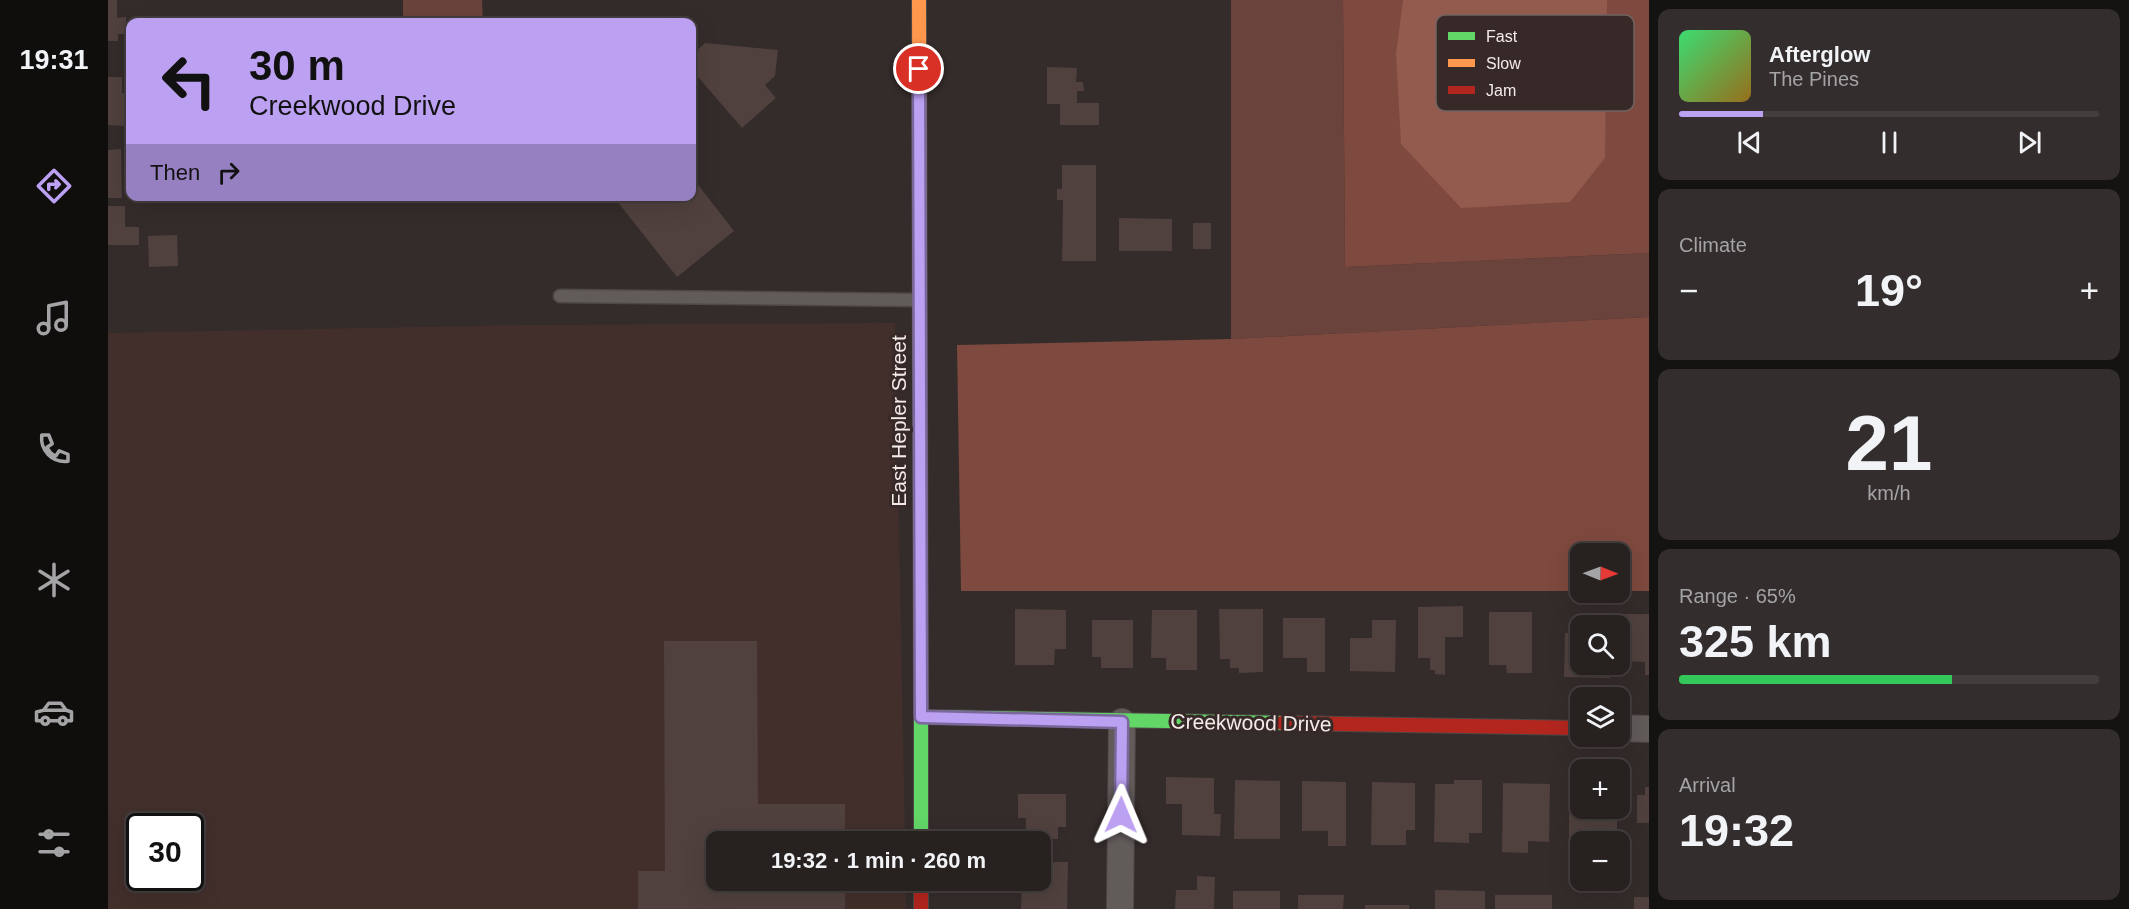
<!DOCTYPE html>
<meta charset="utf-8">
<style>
body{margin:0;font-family:Arial,sans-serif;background:#332e2d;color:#f1f3f6;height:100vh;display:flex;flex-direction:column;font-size:22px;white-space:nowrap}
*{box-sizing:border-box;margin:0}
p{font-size:20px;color:#a4a3a5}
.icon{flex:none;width:33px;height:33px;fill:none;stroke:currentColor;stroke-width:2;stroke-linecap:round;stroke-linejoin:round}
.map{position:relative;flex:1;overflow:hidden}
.details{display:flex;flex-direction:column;gap:9px;padding:9px;background:#151212;width:480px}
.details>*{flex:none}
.hud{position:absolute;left:18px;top:18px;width:570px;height:183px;border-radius:12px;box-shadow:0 6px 24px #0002,0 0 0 2px #433e3e;background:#bca0f2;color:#111;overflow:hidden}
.needle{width:39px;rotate:91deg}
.tools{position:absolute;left:1462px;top:543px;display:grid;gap:12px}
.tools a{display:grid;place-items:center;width:60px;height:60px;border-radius:12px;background:#272120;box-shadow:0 6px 24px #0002,0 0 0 2px #433e3e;font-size:30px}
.speed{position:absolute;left:18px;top:813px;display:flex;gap:12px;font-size:30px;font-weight:700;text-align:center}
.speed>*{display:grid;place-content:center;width:78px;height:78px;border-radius:50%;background:#272120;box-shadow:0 6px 24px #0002,0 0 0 2px #433e3e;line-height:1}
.speed .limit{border:3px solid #111;border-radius:9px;background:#fff;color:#111}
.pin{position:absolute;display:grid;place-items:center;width:51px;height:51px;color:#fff;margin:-26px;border:3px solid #fff;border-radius:50%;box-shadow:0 2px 6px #0007}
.me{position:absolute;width:66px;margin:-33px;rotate:1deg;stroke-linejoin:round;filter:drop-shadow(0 0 4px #0008)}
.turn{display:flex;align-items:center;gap:21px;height:126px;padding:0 24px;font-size:27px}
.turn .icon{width:78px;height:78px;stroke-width:2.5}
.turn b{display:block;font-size:42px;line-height:51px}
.then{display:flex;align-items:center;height:57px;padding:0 24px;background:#0003;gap:12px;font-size:22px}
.big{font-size:45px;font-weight:700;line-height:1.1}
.details .card{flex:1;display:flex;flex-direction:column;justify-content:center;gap:9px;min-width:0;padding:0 21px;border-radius:12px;background:#332e2d}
.details .dial{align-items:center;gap:0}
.dial b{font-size:78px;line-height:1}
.song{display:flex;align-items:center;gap:18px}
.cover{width:72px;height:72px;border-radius:9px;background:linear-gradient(135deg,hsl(140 70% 55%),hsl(40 70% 35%))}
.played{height:6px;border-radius:3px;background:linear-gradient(90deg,#bca0f2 20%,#433e3e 20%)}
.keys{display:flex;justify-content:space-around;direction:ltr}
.heat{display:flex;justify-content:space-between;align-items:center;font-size:33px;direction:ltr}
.charge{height:9px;border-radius:4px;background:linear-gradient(90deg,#34c759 65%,#433e3e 0)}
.trip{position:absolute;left:598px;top:831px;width:345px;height:60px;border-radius:12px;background:#272120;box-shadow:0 6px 24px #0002,0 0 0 2px #433e3e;font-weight:700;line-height:60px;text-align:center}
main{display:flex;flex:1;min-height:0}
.dock{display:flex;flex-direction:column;width:108px;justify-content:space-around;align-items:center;background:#100d0d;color:#a4a3a5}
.dock .icon{width:42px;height:42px}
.dock .active{color:#bca0f2}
.dock b{font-size:27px;color:#f1f3f6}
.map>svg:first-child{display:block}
</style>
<main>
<nav class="dock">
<b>19:31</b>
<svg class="icon active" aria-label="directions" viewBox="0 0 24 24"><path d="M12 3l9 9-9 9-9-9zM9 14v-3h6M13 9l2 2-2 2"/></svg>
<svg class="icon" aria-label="music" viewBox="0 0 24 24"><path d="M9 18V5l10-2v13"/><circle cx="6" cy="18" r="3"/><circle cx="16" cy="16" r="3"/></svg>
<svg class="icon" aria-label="phone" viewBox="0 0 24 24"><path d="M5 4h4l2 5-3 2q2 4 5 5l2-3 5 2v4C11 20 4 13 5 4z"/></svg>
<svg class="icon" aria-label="climate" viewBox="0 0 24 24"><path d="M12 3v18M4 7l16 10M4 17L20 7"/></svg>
<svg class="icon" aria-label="car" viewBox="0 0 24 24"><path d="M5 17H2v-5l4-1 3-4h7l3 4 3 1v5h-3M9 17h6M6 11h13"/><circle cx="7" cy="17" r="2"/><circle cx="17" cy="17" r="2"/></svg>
<svg class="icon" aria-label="filters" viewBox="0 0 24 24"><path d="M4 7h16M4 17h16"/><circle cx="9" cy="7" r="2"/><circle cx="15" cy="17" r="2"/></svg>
</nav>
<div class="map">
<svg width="1541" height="909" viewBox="0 0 1541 909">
<rect width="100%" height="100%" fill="#342c2a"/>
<path fill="#422f2c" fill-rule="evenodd" d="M787,323L797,841L609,842V880L797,881L798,909H0V333L415,325ZM32,826H82V878H32Z"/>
<g fill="#6a433c">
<path d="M295,0H374L375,22H295Z"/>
<path d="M1123,0H1235L1237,267L1541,253V317L1123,339Z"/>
</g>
<g fill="#7e493f">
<path d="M1235,0H1541V253L1237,267Z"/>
<path d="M1541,317V591H1512V554H1473V591H853L849,345L1123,339Z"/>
</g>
<path fill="#935a4e" d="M1295,0H1499L1497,158L1462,202L1353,208L1293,144L1288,54Z"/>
<g fill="#50413e">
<path d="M0,0H9V18L18,17V34H10V41H0Z"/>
<path d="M597,43L670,50L667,76L657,85L668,98L634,128L584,70V55Z"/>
<path d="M939,67L969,68L968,82H975L976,91H969V103H991V125H952V104H939Z"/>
<path d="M0,77H14V93H22V113H16V126L0,125Z"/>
<path d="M13,149L14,198H0V150Z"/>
<path d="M954,165H988V261H954L955,200H949V189H954Z"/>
<path d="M584,177L626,231L569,277L505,196H584Z"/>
<path d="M0,206H17V227H31V245H0Z"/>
<path d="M1011,218L1064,219V251H1011Z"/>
<rect x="1085" y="223" width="18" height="26"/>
<path d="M69,235L70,266L41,267L40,236Z"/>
<path d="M1355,606V637H1337V675L1327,674V670H1322V658H1310V607Z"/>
<path d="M907,609L958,610V649H947L946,665H907Z"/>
<path d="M1111,609H1155V672L1131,673V668H1122V659H1112Z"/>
<path d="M1044,610H1089V670H1058V658H1043Z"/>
<path d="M1381,612H1424V673H1399L1398,665H1381Z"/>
<path d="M1516,614H1541V675H1537V662L1516,661Z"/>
<path d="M1175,618H1217V672H1199V658H1175Z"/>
<path d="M1466,618L1503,619V626H1473V664H1502V678L1456,677L1457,633H1465Z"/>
<path d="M984,620H1025V668H993V657H984Z"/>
<path d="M1264,620H1288L1287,672L1242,671V638H1264Z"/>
<path d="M556,641H649L650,804H737V842H609V880H737V909H530V871H557Z"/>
<path d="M1058,777L1106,778V814H1113L1112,836L1074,835V804H1058Z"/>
<path d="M1127,780L1172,781V839H1126Z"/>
<path d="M1346,780H1374V833H1361V843L1326,842L1327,784H1346Z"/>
<path d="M1194,781L1238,782V846H1220V831H1194Z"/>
<path d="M1264,782L1307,783V830H1298V845H1263Z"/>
<path d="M1395,783L1442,784L1441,842L1420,841V853L1394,852Z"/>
<path d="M1537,787H1541V823H1529V795H1537Z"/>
<path d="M910,794H958V827H950V839L918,838V818H910Z"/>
<path d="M1461,801H1473V808H1509V842H1473V856H1461Z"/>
<path d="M933,862H960L959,909H913L914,880H933Z"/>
<path d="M1089,876L1107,877L1106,909H1067L1068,890H1089Z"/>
<path d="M1327,890L1377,891V909H1327Z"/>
<rect x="1125" y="891" width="47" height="18"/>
<path d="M1190,895H1236L1235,909H1190Z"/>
<rect x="1387" y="895" width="57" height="14"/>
<rect x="1526" y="897" width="15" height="12"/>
<rect x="1257" y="905" width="44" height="4"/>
</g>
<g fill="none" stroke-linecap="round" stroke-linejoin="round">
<g stroke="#4e4847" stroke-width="15">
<path id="lane" d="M452,296L811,300"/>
</g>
<g stroke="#4e4847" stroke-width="28">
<g id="street">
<path d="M1512,728L1541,729"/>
<path d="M1012,909L1014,722"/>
</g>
</g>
<g stroke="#4e4847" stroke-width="16">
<g id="fast">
<path d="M813,711V842"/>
<path d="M813,717L1174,723"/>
</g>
</g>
<g stroke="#4e4847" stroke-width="16">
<path id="slow" d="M811,0L812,392"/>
</g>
<g stroke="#4e4847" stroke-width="16">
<g id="jam">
<path d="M812,392L813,711"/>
<path d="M1174,723L1473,728"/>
<path d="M813,880V909"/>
</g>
</g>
<use href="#lane" stroke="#615b5a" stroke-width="12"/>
<use href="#street" stroke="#615b5a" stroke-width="26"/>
<use href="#fast" stroke="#63d668" stroke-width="14"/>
<use href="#slow" stroke="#ff974d" stroke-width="14"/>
<use href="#jam" stroke="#b3261e" stroke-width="14"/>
</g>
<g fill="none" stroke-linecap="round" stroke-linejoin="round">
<g stroke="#7a689d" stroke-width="15">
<path id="route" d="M811,69L813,717L1014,722L1013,815"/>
</g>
<use href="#route" stroke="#bca0f2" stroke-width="10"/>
</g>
<g text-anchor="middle" stroke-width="6" stroke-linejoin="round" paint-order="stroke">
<g font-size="21" fill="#f4ebe9" stroke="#372927">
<text transform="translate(791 421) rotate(-90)" y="7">East Hepler Street</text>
<text transform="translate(1143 723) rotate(1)" y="7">Creekwood Drive</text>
</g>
</g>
<rect x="1328" y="15" width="198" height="96" rx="9" fill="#372927" stroke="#706361" stroke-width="1.5"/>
<rect x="1340" y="32" width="27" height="8" fill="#63d668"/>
<rect x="1340" y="59" width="27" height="8" fill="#ff974d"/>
<rect x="1340" y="86" width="27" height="8" fill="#b3261e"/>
<g font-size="16" fill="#f4ebe9">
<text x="1378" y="42">Fast</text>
<text x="1378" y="69">Slow</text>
<text x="1378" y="96">Jam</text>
</g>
</svg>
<div class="tools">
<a><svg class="needle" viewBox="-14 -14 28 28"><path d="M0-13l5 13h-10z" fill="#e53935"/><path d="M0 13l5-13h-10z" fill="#a4a3a5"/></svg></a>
<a><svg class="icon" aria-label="search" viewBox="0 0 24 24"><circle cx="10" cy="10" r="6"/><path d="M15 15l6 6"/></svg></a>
<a><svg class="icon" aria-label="layers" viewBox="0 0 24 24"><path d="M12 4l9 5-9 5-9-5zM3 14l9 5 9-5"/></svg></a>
<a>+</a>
<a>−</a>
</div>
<div class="speed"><div class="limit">30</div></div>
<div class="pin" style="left:811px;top:69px;background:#d93025"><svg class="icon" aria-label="arrive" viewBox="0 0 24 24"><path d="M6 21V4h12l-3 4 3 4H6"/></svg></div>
<svg class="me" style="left:1013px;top:815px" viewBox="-20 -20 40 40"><path d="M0-17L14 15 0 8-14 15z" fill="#bca0f2" stroke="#fff" stroke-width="4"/></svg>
<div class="trip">19:32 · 1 min · 260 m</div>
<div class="hud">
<div class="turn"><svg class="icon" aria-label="left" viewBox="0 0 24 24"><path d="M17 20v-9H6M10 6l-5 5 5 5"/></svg><div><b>30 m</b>Creekwood Drive</div></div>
<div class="then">Then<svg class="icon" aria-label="right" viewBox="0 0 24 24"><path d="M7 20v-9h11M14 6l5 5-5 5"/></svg></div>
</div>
</div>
<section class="details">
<div class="card">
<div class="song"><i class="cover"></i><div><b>Afterglow</b><p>The Pines</p></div></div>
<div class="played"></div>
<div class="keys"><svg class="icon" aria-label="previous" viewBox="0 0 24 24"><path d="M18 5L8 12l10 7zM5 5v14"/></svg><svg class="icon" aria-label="pause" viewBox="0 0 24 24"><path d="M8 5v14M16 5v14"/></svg><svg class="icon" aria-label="next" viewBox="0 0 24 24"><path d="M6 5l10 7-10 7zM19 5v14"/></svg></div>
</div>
<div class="card"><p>Climate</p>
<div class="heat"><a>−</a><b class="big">19°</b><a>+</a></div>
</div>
<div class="card dial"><b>21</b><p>km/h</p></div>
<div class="card"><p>Range · 65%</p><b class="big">325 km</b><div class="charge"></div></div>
<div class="card"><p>Arrival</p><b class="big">19:32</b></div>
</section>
</main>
